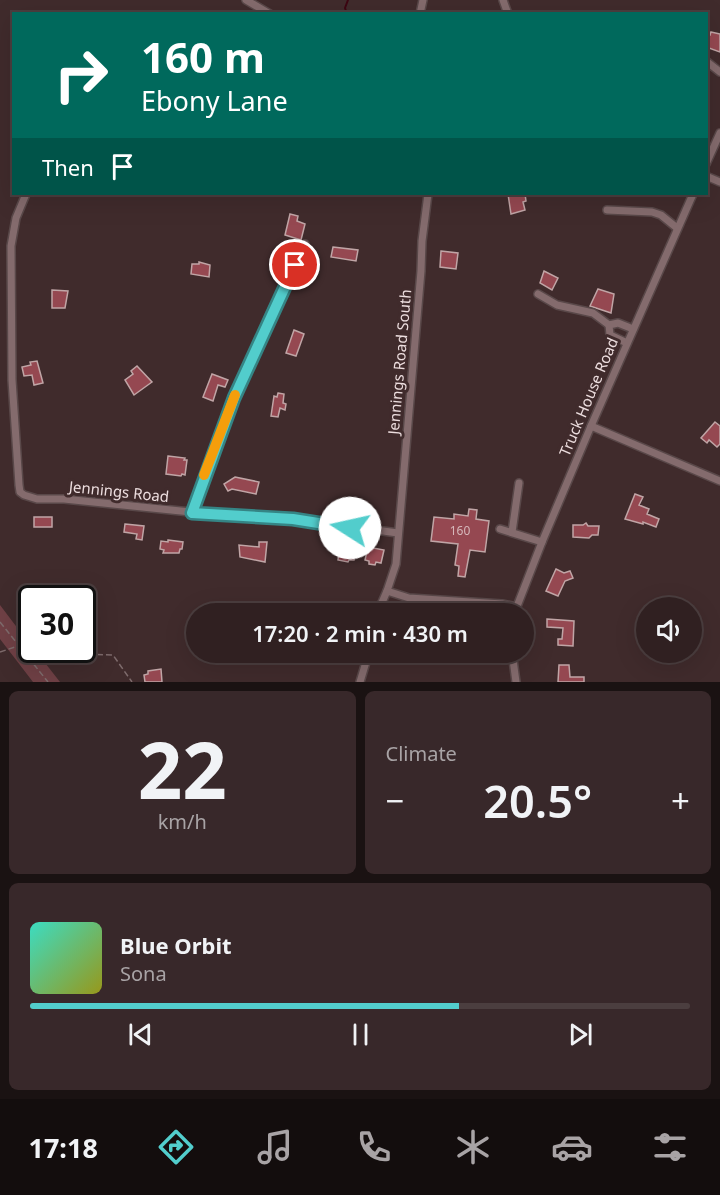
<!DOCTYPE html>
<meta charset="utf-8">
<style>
body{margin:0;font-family:"Noto Sans",sans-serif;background:#38282a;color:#f1f3f6;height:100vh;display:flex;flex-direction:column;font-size:22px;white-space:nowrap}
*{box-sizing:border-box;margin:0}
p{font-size:20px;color:#a8a3a5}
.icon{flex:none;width:33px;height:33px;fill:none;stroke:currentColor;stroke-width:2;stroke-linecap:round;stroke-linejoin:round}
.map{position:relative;height:682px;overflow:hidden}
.panel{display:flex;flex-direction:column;gap:9px;padding:9px;background:#1a1212;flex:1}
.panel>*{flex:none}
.top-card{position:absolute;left:12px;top:12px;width:696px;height:183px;border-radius:0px;box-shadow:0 6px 24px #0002,0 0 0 2px #4b3e3f;background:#00695c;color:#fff;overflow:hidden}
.buttons{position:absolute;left:636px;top:597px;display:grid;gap:12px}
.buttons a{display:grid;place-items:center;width:66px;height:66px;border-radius:50%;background:#302021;box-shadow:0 6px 24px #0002,0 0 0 2px #4b3e3f;font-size:30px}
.speed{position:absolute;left:18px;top:585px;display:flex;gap:12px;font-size:30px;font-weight:700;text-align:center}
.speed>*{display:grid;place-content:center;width:78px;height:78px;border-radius:50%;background:#302021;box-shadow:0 6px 24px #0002,0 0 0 2px #4b3e3f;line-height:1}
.speed .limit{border:3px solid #111;border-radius:9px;background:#fff;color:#111}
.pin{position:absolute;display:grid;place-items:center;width:51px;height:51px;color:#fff;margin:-26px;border:3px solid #fff;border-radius:50%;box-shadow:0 2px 6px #0007}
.me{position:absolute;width:66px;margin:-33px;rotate:280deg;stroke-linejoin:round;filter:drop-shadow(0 0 4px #0008)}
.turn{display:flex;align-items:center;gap:21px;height:126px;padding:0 30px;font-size:27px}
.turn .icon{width:78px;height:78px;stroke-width:2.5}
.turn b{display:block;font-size:42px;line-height:51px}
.then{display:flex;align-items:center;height:57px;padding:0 30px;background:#0003;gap:12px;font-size:22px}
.big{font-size:45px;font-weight:600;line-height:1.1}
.panel .tile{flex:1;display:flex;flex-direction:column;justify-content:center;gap:9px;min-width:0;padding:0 21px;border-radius:9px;background:#38282a}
.panel .dial{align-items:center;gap:0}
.dial b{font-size:78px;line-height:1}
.song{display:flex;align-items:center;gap:18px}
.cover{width:72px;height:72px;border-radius:9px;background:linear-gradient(135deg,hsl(170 70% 55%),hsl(60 70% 35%))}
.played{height:6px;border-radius:3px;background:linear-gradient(90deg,#52cdcc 65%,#4b3e3f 65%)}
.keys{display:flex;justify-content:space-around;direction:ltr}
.heat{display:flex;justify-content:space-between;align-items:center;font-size:33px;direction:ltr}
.panel .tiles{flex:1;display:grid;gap:9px;grid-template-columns:1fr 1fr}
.tile:last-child{grid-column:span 2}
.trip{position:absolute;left:186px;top:603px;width:348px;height:60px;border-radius:30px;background:#302021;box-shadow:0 6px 24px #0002,0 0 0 2px #4b3e3f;font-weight:600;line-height:60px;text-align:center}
.menu{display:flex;height:96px;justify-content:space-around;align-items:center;background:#130d0d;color:#a8a3a5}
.menu .icon{width:42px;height:42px}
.menu .on{color:#52cdcc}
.menu b{font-size:27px;color:#f1f3f6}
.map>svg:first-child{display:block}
</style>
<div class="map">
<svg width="720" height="682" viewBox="0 0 720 682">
<rect width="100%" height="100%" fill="#402b2c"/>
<path fill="#6f4045" d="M0,605L31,646L32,650H35L60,682H33L0,639Z"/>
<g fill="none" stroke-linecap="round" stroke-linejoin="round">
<g stroke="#3d0612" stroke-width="2">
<path d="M347,14L345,8L348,0"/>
<path d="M706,139H707"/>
</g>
</g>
<g fill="#954851" stroke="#c0a5a6" stroke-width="1.5">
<path d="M711,32L720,34V52L706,47V34L710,35Z"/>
<path d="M508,194H525L526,201L523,202L525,210L511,214Z"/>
<path d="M290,214L298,216L297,221L305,224L301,240L285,235Z"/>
<path d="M333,247L358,250L356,261L331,257Z"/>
<path d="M441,251L458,253L456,269L440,267Z"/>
<path d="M199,262L210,265L209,277L191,274L192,264H199Z"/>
<path d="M544,271L558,278L552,290L540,283Z"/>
<path d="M598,289L614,294L611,313L590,306Z"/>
<path d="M52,290L68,291L65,308H52Z"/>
<path d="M294,330L304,334L296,356L286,353Z"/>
<path d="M37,361L43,383L34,385L32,375L24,376L22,367L31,365L30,362Z"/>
<path d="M137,366L152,382L134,395L125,380L133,374L131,371Z"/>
<path d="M212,374L228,380L225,387L218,385L213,401L203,397Z"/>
<path d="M278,393L284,394L283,403L286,404L285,410L280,408L278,417L271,416L274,396L277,397Z"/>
<path d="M715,422L720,426V444L717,447L709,440L707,443L701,438Z"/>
<path d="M168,456L185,458L184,460H187L185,475L182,474L181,476L166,474Z"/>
<path d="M235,477L259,482L256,494L232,489L228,491L224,484Z"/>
<path d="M635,494L643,497L639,505L649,509L647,514L659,519L656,527L643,522V524L625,519Z"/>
<path d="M469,509L477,510L476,519L489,521L485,552L470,550L465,577L458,576L459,566L455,565L458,544L431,541L434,517L454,519V514L468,516Z"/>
<rect x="34" y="517" width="18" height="10"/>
<path d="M586,523L588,526H599L598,535H592L589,538L573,537V525H583Z"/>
<path d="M125,524L144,526L142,540L136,539L137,534L124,532Z"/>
<path d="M168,540L183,542L182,549H180L179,553H163L164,550L160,549L161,541L168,542Z"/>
<path d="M259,542H267L265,562L240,557L239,545L259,547Z"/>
<path d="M340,544L346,545L345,549L355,550L354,560H349L348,562L338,560Z"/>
<path d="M368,547L384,550L381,563L376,562L375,565L369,564V561L365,560Z"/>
<path d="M556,569L564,573L570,571L573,578L565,581L558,596L546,591Z"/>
<path d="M547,619L574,621L573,646L558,645V639H562L563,628L547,627Z"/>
<path d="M559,665H569L570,677H584V682H558Z"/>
<path d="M161,669L162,682H145L144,675L148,674V671Z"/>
</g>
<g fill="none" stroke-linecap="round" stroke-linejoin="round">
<g stroke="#594849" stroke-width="10">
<g id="minor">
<path d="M246,0L270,14"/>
<path d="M503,0L508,14"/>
<path d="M420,14L423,0"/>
<path d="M706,61L720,72"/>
<path d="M706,164L720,133"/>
<path d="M706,176L720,182"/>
<path d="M26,194L16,218L11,246L12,380L19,485L20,492L24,495L37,499H64L210,514L293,519L398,533"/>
<path d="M428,194L422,241L421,271L396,564L387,591L409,598L502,604L517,607"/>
<path d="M607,210L652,212L661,215L677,228"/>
<path d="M538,294L557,305L593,313L609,325"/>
<path d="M627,343L610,335L609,325L618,323L633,329"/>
<path d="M591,426L720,481"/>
<path d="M192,513L234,398L271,312L305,244"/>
<path d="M500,529L542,542"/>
<path d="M512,532L519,483"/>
<path d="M377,614L387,591"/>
<path d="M514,614L542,542L591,426L693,194"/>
<path d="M512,652L516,682"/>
<path d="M360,682L369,652"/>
</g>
</g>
<g stroke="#7e6b6c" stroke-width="1.5" stroke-dasharray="6 3" stroke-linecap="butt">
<path d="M0,622L48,682"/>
<path d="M0,652L18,646"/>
<path d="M25,652L113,655L132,682"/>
</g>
<use href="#minor" stroke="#846b6d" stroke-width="7"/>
</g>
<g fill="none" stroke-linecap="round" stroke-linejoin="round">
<g stroke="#358585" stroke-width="15">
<path id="route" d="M295,265L234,398L192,513L293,519L350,528"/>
</g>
<use href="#route" stroke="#52cdcc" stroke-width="10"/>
<path stroke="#f59e0b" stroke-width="10" d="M204,475L235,395"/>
</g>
<g text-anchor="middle" stroke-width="6" stroke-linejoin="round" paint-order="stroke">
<g font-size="12" fill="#d6b8bb">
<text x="460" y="535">160</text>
</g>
<g font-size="15" fill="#ecddde" stroke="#402b2c">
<text transform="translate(400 362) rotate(-85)" y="5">Jennings Road South</text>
<text transform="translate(589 397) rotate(-67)" y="5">Truck House Road</text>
<text transform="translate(119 492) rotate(6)" y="5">Jennings Road</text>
</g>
</g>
</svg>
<div class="buttons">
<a><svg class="icon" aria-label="sound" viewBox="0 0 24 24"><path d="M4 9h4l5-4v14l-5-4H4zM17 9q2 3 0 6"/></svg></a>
</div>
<div class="speed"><div class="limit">30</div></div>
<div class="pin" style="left:295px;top:265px;background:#d93025"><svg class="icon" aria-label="arrive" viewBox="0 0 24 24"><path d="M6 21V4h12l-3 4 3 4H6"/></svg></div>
<svg class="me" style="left:350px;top:528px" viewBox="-20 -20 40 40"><circle r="19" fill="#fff"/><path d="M0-13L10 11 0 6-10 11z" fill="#52cdcc"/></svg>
<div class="trip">17:20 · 2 min · 430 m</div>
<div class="top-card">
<div class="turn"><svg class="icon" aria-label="right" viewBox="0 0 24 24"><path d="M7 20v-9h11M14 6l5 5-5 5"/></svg><div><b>160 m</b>Ebony Lane</div></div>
<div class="then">Then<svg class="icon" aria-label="arrive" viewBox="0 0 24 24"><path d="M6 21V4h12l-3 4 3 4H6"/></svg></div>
</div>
</div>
<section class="panel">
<div class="tiles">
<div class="tile dial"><b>22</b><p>km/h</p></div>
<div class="tile"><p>Climate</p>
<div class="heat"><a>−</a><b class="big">20.5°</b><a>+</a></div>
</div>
<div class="tile">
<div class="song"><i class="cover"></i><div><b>Blue Orbit</b><p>Sona</p></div></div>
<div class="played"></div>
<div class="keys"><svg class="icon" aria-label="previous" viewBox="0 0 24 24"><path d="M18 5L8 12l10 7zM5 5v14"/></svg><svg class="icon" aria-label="pause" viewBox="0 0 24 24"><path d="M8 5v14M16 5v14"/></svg><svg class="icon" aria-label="next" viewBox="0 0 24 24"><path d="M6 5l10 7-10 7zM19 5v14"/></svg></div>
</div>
</div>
</section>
<nav class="menu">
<b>17:18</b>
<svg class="icon on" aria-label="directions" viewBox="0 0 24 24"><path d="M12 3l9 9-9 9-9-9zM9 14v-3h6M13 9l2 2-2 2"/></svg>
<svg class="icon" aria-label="music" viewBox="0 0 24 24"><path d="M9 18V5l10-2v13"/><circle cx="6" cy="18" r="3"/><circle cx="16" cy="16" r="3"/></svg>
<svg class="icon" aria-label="phone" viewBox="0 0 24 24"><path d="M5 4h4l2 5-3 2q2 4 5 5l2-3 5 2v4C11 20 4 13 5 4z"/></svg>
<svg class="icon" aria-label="climate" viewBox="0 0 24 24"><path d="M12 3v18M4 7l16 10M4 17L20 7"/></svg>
<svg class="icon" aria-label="car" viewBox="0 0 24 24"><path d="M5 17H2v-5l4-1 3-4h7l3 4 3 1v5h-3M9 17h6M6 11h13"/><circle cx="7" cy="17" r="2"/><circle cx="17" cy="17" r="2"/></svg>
<svg class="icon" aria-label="filters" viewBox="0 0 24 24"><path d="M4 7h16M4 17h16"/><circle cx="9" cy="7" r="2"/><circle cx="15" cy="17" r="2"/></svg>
</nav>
